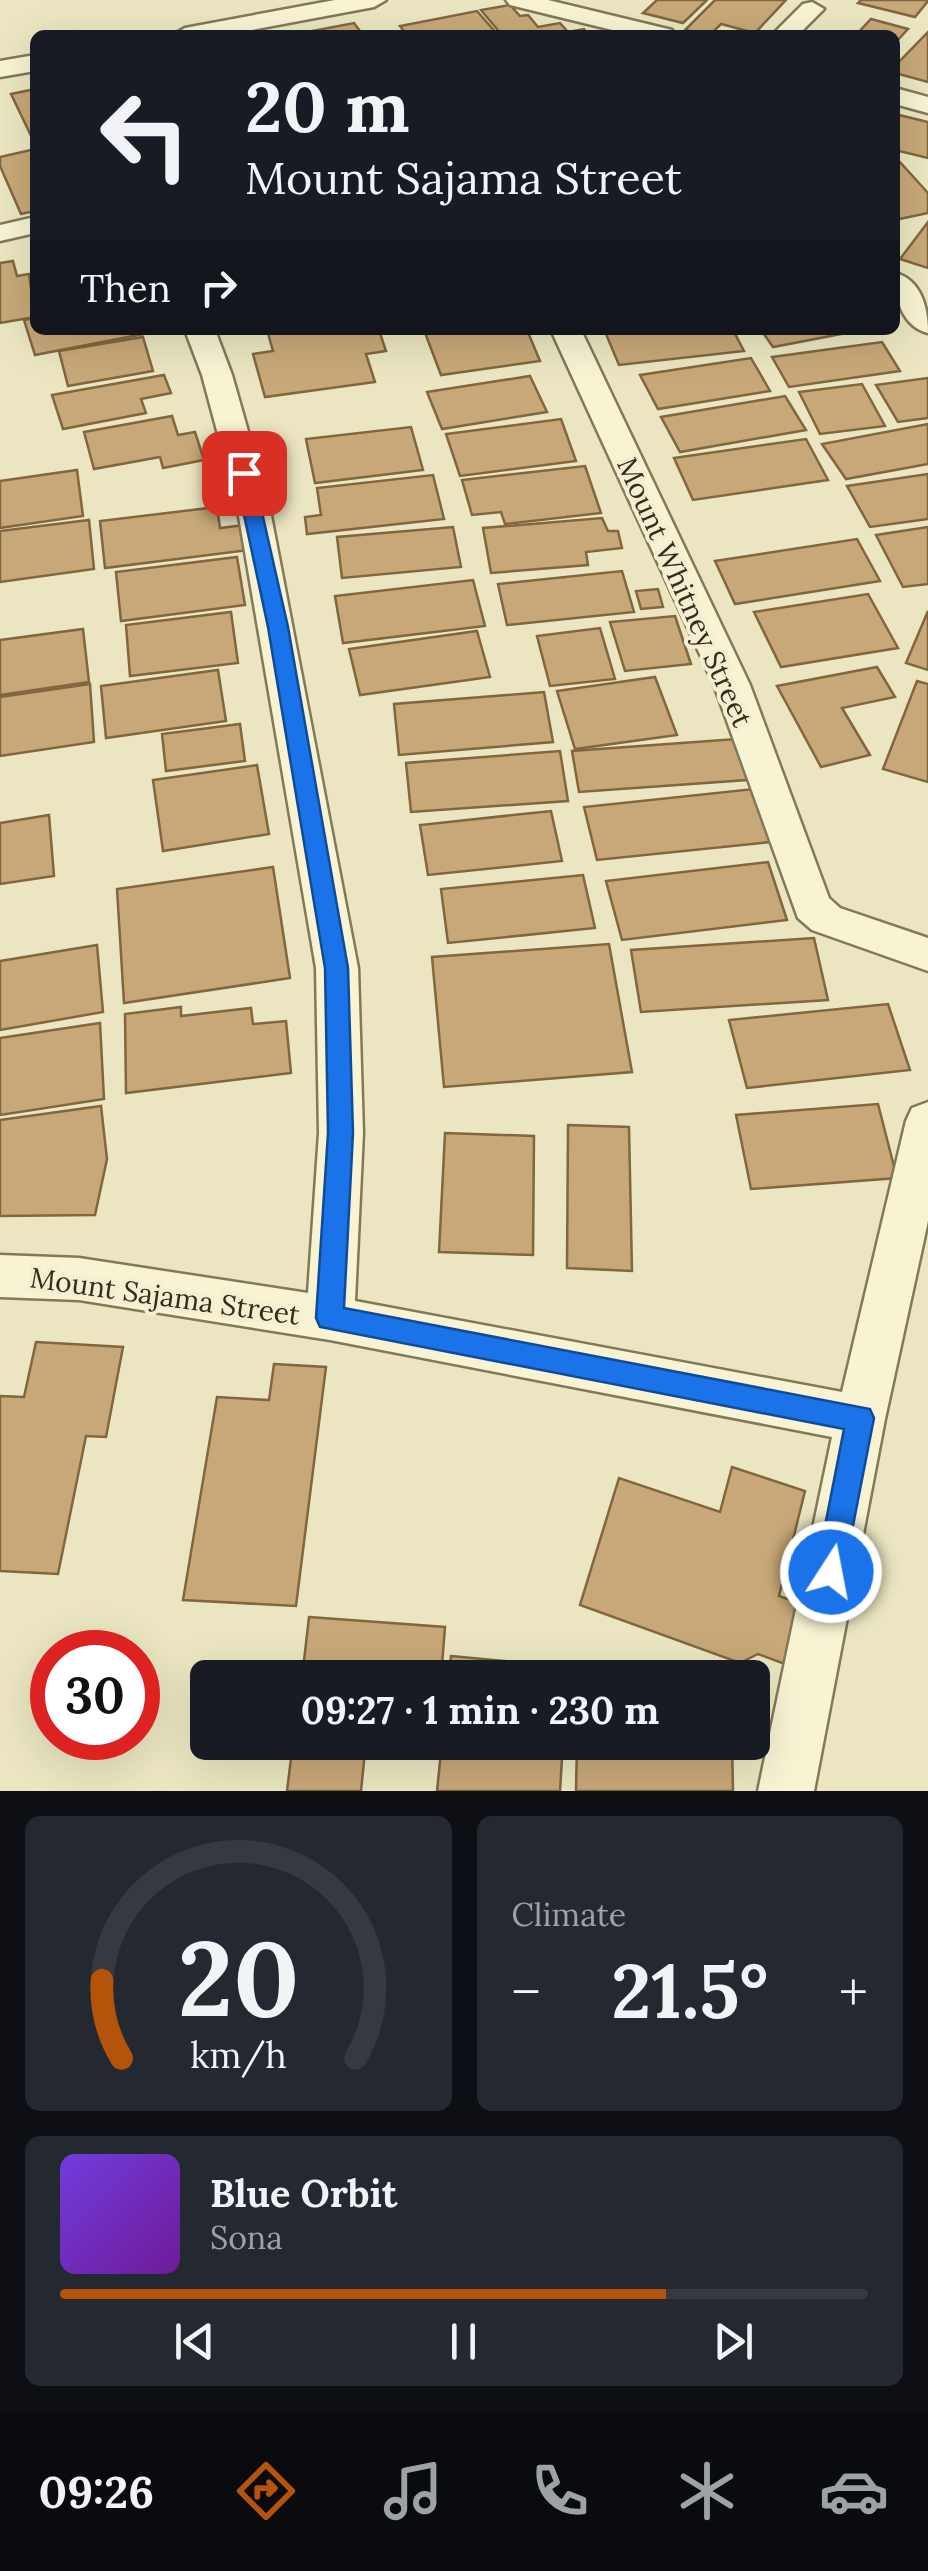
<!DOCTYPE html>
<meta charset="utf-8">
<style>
body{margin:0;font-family:Lora,serif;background:#242831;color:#f1f3f6;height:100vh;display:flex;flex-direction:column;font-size:38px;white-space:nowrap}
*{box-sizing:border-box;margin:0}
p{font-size:32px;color:#9ea1a6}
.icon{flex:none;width:55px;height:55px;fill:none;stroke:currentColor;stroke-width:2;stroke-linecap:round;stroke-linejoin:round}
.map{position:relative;height:1791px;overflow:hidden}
.details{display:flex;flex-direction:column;gap:25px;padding:25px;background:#0d0f14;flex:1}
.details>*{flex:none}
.hud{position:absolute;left:30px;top:30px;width:870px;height:305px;border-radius:15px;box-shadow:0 10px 40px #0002;background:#171b24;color:#f1f3f6;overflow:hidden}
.speed{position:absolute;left:30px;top:1630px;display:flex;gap:20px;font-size:50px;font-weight:700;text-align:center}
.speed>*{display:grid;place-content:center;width:130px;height:130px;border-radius:50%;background:#171b24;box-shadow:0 10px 40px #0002;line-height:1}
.speed .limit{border:15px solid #d22;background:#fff;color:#111}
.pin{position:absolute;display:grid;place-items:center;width:85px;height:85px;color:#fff;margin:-42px;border-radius:20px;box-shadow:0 5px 15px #0006}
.me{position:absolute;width:110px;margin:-55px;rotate:11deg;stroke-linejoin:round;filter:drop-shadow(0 0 8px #0008)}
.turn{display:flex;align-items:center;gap:35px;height:210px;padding:0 50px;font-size:45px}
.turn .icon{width:130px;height:130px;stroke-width:2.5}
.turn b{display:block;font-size:70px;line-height:85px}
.then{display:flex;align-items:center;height:95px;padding:0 50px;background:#0003;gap:20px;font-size:38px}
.big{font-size:75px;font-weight:700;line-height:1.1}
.details .tile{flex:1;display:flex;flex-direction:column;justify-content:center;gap:15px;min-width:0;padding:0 35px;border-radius:15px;background:#242831}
.details .dial{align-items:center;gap:0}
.dial svg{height:260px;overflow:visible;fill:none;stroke:#363941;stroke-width:7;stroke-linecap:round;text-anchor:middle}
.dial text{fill:#f1f3f6;stroke:none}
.song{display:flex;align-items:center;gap:30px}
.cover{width:120px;height:120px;border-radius:15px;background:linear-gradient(135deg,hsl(260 70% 55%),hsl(280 70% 35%))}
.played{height:10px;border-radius:5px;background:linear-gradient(90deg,#b45309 75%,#363941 75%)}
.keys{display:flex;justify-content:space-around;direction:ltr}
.heat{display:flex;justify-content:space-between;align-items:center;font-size:55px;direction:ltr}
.details .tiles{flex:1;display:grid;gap:25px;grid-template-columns:1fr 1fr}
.tile:last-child{grid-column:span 2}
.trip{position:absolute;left:190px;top:1660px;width:580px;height:100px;border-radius:15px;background:#171b24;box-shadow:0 10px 40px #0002;font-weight:700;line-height:100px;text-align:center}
.tab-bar{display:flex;height:160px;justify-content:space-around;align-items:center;background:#090b0e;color:#9ea1a6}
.tab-bar .icon{width:70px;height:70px}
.tab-bar .selected{color:#b45309}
.tab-bar b{font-size:45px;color:#f1f3f6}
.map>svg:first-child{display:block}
</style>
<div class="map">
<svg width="928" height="1791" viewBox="0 0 928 1791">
<rect width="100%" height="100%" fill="#ebe6c1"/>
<g fill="#c8a878" stroke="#816640" stroke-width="2.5">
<path d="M657,0H707L683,23L643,13Z"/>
<path d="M715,0H786L755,33L721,24L710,35L685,30Z"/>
<path d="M861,0H928V1L915,17L858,3Z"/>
<path d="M510,5L520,16L528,15L538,27L560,23L568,32L584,29L589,35H502L481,10Z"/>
<path d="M477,11L498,35H407L400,26Z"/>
<path d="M871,19L908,29L895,43V35H856Z"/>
<path d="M354,23L363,35L307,32Z"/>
<path d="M928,32V82L895,73V66Z"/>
<path d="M35,89V142H34L11,94Z"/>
<path d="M895,114L928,122V158L895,150Z"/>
<path d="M35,149V211L21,214L0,166V157Z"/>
<path d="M899,161L928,193V213L895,220V162Z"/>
<path d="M928,222V268L900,259Z"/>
<path d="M13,261L17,276L29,274L35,317L0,323V263Z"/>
<path d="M35,318V330L154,332L35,355L24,320Z"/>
<path d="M267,330H379L386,351L366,354L375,382L265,397L253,354L273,351Z"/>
<path d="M424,330H527L540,361L441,375Z"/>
<path d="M639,330H733L744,351L619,365L606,334Z"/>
<path d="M761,330H862L773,347Z"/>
<path d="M143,337L153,371L68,386L59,351Z"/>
<path d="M882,342L900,371L789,387L772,357Z"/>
<path d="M751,358L770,391L658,409L640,375Z"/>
<path d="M164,375L171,393L141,399L146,413L63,429L52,395Z"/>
<path d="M530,376L547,412L442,429L427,392Z"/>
<path d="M928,378V418L898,422L876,385Z"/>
<path d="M862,384L885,426L820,434L799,392Z"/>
<path d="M785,396L806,430L680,452L661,417Z"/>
<path d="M172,416L178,435L195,432L204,460L163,468L160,457L94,469L84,432Z"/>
<path d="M561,419L576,461L460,476L446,434Z"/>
<path d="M928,424V464L846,479L822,444Z"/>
<path d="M411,427L423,470L315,483L306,439Z"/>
<path d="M806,439L828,480L693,500L674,458Z"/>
<path d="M585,466L601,513L505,524L501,512L472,515L462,480Z"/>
<path d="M77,470L83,516L0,528V481Z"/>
<path d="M928,474V519L870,527L847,486Z"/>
<path d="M433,475L444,519L307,534L305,517L321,515L317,488Z"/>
<path d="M217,507L220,528L245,525L249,550L105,568L100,521Z"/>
<path d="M602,518L608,531H618L622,548L586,552L588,565L491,573L483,528Z"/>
<path d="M89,520L94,569L0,582V531Z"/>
<path d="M453,527L461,567L342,578L337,537Z"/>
<path d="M928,527V584L903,587L876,535Z"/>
<path d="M857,539L880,581L735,604L715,561Z"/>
<path d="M237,557L245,605L121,621L116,572Z"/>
<path d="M622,571L634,612L507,625L498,584Z"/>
<path d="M473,580L485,626L343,643L335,596Z"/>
<path d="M658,589L663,607L641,609L636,591Z"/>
<path d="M868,594L898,648L781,667L754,612Z"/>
<path d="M928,611V670L906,663Z"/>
<path d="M231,612L238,663L130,676L126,625Z"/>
<path d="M675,616L691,664L625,671L610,622Z"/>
<path d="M600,628L615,679L550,686L537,636Z"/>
<path d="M83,629L89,682L0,695V640Z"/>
<path d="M477,631L490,677L360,695L349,649Z"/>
<path d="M877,667L895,697L842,708L870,755L821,767L777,686Z"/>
<path d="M218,670L226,721L106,738L101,686Z"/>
<path d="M655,677L677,735L575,749L557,691Z"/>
<path d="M917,681L928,684V782L883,769Z"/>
<path d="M90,684L94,742L0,756V697Z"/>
<path d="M544,692L553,742L399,755L394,704Z"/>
<path d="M240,724L245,761L166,771L162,734Z"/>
<path d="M750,738L761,779L579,792L572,751Z"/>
<path d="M560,751L568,801L411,812L406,763Z"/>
<path d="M257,765L269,834L163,851L153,780Z"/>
<path d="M763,788L780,841L597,860L584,807Z"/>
<path d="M551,811L562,861L428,875L420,825Z"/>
<path d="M49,815L54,876L0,884V823Z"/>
<path d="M768,862L787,920L622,940L606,881Z"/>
<path d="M273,867L290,978L124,1003L117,889Z"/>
<path d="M583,875L595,928L448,943L441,889Z"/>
<path d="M814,938L828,1000L641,1012L631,950Z"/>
<path d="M609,944L632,1072L444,1087L432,957Z"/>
<path d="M97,945L103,1012L0,1030V961Z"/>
<path d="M888,1004L910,1070L747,1088L729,1020Z"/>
<path d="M181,1007V1016L251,1008L253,1024L286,1021L291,1073L126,1093L125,1014Z"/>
<path d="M100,1023L104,1099L0,1115V1038Z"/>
<path d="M878,1104L897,1178L751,1189L736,1115Z"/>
<path d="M101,1106L107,1159L95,1215L0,1216V1120Z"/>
<path d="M568,1125L629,1127L632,1271L567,1268Z"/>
<path d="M445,1133L534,1136L533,1255L439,1252Z"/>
<path d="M36,1342L123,1347L106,1437L86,1436L58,1574L0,1571V1396L24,1397Z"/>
<path d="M274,1364L326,1367L296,1606L183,1600L217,1397L269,1400Z"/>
<path d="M732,1467L805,1491L779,1596L807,1606L793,1667L758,1654L740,1663L580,1605L619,1478L720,1512Z"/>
<path d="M309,1617L445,1627L441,1678H302Z"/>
<path d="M451,1656L567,1667V1678H449Z"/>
<path d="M580,1662L732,1674V1678H580Z"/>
<path d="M293,1742H366L361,1791H287Z"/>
<path d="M442,1742H563L560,1791H437Z"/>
<path d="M577,1742H732L733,1791H576Z"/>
</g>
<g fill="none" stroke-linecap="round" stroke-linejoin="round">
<g stroke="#837859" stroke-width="5">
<g id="street">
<path d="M335,0H386L374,7L225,35H173L185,28Z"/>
<path d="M506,0H548L672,30L675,35H633L510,5Z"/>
<path d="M812,2L824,9L798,35H772L803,4Z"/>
<path d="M35,55V71L0,77V61Z"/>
<path d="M895,88L928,97V113L895,104Z"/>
<path d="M35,217V233L0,241V225Z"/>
<path d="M895,273C922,280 928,309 928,333C901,326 895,297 895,273Z"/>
<path d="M185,330H215L232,375L269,505L358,968L363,1133L355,1301L842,1392L906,1121L912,1108L928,1102V1221L885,1419L814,1791H758L832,1437L330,1340L79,1300L0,1297V1255L79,1258L308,1293L319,1133L316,968L237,505L202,375Z"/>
<path d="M551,330H581L750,685L829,898L840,908L928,938V971L812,930L798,918L714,685Z"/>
</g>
</g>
<use href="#street" fill="#f7f3d3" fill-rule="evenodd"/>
</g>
<path fill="#1a73e8" stroke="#114b97" stroke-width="2.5" d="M244,467L253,473L288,627L348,968L353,1133L344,1308L870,1409L874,1418L842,1582L831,1587L821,1582L816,1572L844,1429L320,1327L316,1318L328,1133L325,968L268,627L235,473Z"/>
<g text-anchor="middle" stroke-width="8" stroke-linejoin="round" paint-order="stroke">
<g font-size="28" fill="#342c1d" stroke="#f3efd0">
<text transform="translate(685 592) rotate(66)" y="10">Mount Whitney Street</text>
<text transform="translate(165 1296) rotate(8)" y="10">Mount Sajama Street</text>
</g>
</g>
</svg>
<div class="speed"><div class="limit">30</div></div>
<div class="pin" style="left:244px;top:473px;background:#d93025"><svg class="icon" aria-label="arrive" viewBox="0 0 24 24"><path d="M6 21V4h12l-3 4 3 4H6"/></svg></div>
<svg class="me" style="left:831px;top:1572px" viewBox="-20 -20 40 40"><circle r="17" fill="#1a73e8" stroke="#fff" stroke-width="3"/><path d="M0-11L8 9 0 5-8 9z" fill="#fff"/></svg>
<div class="trip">09:27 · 1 min · 230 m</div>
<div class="hud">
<div class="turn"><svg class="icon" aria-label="left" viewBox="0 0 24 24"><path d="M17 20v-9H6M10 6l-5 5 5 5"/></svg><div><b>20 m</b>Mount Sajama Street</div></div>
<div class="then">Then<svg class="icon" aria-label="right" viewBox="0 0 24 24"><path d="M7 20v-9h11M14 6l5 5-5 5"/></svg></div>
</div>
</div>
<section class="details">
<div class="tiles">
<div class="tile dial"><svg viewBox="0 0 100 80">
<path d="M14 69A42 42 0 1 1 86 69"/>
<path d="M14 69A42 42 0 0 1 8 45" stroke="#b45309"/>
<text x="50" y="56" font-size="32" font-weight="700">20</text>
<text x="50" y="72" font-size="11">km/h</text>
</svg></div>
<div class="tile"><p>Climate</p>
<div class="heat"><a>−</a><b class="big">21.5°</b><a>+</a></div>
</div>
<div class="tile">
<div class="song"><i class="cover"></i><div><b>Blue Orbit</b><p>Sona</p></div></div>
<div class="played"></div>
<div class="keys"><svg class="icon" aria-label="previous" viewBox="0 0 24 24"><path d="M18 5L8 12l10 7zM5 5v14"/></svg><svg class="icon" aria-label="pause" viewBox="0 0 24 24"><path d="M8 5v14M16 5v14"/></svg><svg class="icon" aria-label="next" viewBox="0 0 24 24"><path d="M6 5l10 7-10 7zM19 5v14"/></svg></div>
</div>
</div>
</section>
<nav class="tab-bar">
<b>09:26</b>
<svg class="icon selected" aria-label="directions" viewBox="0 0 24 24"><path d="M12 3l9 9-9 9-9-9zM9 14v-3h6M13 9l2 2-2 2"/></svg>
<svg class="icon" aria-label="music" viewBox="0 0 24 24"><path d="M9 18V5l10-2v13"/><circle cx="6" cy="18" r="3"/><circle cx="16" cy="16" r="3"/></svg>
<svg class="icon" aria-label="phone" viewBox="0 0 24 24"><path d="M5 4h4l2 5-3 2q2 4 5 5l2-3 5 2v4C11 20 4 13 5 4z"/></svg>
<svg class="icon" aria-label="climate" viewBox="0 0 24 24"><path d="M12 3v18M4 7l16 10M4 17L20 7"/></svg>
<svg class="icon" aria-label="car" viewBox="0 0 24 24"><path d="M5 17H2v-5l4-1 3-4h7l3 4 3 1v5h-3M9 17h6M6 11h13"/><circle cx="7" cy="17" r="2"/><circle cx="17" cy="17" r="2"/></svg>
</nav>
